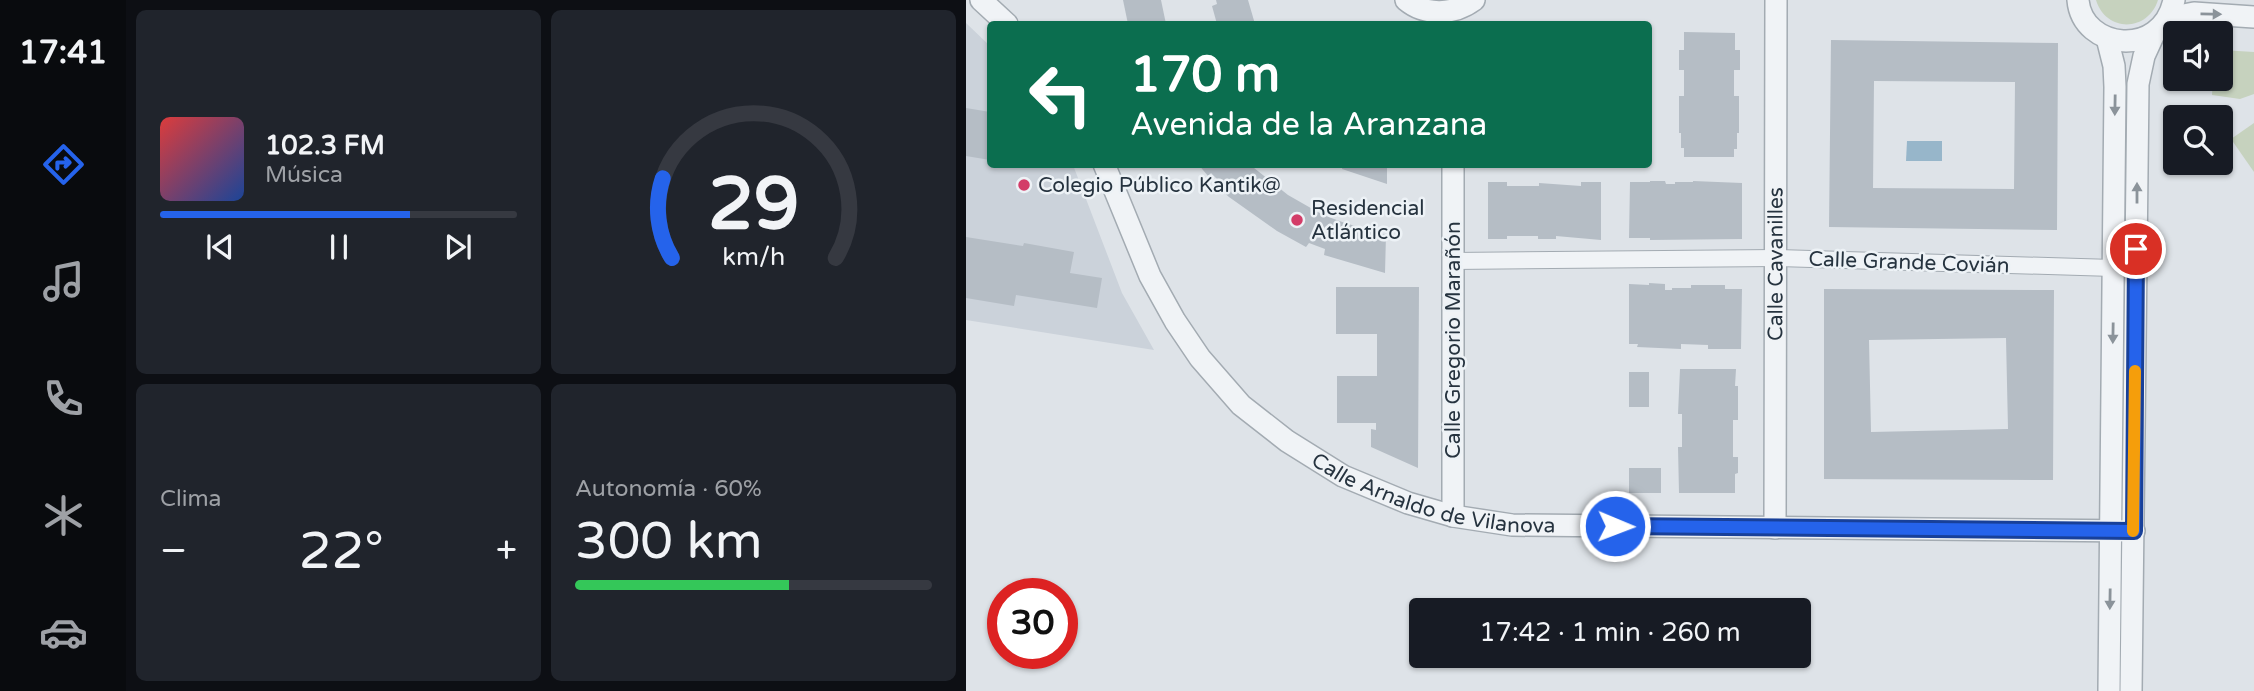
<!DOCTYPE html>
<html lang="es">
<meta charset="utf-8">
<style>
body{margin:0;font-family:"Varela Round",sans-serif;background:#20242c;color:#f1f3f6;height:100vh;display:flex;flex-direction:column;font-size:26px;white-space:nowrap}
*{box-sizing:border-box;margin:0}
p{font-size:23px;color:#9ea1a6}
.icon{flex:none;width:38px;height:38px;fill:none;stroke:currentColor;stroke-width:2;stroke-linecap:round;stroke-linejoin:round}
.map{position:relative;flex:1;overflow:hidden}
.drawer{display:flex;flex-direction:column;gap:10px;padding:10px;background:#0d0f14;width:840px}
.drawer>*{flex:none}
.banner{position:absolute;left:21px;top:21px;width:665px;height:147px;border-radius:7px;box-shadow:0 2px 5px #0004;background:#0b6e4f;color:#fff;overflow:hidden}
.tools{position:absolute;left:1197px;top:21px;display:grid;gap:14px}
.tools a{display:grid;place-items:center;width:70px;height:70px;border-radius:7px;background:#171b24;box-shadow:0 2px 5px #0004;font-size:35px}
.speed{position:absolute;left:21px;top:578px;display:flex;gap:14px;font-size:35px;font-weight:700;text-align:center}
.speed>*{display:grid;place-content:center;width:91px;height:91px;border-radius:50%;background:#171b24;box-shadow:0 2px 5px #0004;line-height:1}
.speed .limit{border:10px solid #d22;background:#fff;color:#111}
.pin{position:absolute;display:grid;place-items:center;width:60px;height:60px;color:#fff;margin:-30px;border:4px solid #fff;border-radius:50%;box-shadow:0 2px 7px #0007}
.me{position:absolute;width:77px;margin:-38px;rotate:91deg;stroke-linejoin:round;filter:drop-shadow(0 0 5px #0008)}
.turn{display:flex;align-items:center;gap:24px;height:147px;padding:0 28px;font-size:32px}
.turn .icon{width:91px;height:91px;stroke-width:2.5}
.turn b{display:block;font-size:49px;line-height:60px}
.big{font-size:52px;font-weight:600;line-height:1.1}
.drawer .widget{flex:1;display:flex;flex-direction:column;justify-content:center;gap:10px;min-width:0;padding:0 24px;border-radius:10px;background:#20242c}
.drawer .dial{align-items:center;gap:0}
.dial svg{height:182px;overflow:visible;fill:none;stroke:#363941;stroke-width:7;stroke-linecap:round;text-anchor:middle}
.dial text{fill:#f1f3f6;stroke:none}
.song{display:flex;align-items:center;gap:21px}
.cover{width:84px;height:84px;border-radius:10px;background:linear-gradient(135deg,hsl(0 70% 55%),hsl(220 70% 35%))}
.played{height:7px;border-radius:4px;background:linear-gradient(90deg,#2563eb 70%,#363941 70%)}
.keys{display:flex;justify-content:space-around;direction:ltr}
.heat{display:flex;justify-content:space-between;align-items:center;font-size:38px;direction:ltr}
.charge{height:10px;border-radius:5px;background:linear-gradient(90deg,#34c759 60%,#363941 0)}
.drawer .tiles{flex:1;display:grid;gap:10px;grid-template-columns:repeat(2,1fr)}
.trip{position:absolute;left:443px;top:598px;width:402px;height:70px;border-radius:7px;background:#171b24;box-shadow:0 2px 5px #0004;font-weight:600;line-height:70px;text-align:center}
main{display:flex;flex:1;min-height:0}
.tab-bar{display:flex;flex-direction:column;width:126px;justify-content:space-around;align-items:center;background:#090b0e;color:#9ea1a6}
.tab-bar .icon{width:49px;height:49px}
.tab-bar .current{color:#2563eb}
.tab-bar b{font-size:32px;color:#f1f3f6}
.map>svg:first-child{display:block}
</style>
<main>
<nav class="tab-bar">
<b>17:41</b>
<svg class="icon current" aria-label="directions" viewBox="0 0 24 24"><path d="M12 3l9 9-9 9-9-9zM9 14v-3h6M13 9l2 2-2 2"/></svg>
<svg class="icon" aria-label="music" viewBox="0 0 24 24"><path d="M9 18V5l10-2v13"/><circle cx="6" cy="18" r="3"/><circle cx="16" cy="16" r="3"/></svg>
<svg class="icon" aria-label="phone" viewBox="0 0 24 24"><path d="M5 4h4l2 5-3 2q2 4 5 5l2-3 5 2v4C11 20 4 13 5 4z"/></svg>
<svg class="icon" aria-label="climate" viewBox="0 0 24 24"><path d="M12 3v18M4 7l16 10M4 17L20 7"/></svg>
<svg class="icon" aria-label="car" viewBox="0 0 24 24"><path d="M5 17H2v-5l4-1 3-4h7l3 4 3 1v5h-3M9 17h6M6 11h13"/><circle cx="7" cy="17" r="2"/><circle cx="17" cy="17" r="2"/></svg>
</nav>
<section class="drawer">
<div class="tiles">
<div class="widget">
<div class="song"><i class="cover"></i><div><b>102.3 FM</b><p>Música</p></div></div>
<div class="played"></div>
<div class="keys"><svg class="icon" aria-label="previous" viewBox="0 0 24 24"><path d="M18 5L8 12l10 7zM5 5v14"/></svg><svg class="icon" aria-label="pause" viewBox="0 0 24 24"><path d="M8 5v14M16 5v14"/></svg><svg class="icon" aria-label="next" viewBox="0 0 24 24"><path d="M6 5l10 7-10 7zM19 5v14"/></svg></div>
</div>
<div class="widget dial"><svg viewBox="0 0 100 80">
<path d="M14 69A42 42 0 1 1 86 69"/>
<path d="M14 69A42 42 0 0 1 10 34" stroke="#2563eb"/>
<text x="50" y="56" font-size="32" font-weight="700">29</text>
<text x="50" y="72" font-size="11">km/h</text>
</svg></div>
<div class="widget"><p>Clima</p>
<div class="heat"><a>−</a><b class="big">22°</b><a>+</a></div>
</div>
<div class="widget"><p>Autonomía · 60%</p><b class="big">300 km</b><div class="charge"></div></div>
</div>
</section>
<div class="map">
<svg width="1288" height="691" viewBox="0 0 1288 691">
<rect width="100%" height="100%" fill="#dee3e8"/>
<path fill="#cbd2da" d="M0,23L24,46V164L107,165L156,293L188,350L0,320Z"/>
<g fill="#c6d2be">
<path d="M1130,0H1192C1182,32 1140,33 1130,0Z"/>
<path d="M1255,50L1288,52V94L1274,99L1246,95L1247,79H1255Z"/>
<path d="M1288,123V172L1265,139Z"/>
</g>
<path fill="#97b6ca" d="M941,141H976V161H940Z"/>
<g fill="#b5bdc5" fill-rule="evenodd">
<path d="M157,0H195L200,24H162Z"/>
<path d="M250,0H282L289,24H251L246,6L251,4Z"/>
<path d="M718,32L769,33V50H774V70H768V96H773V133H771V149H768V157H718V148H715V133H713V96H718V70H713V50H718Z"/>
<path d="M865,40L1092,43L1091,230L863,227ZM908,81L1049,82L1048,189L907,188Z"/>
<path d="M0,108L24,112V160L0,156Z"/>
<path d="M232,164H283L322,195L357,215L379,223L420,235L419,273L358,255L359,249L343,243L340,247L311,231L263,197L253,188L256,184L245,173L242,176Z"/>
<path d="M377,164H421V184L376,169Z"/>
<path d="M684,181H699L700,184H709V182H727V181L776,183V239L684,240V238H663L664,182H684Z"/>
<path d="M522,182H541V186H573V183L615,186V182H635V240L590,236V239H572V236H541V239H522Z"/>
<path d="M0,237L57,246L58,243L108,252L104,273L136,278L131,308L50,295L48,306L0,298Z"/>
<path d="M683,283L699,284V290H706V288H725V285H759V289H776L775,349H742V345L715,344V349L671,347L672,344H663V284L683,285Z"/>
<path d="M370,287H453L452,468L405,447V429L410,430V423H371V376H411V334H370Z"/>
<path d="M858,289L1088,290L1087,480L858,479ZM1040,338L1042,429L905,432L903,340Z"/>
<path d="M714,369H770L769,386H772V420H767V457H772V473L769,474V493H713L712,447H716V414H712Z"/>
<rect x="663" y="372" width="20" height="35"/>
<rect x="663" y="468" width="32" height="25"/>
</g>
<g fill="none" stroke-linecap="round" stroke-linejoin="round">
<g stroke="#a3abb2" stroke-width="18">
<path id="pedestrian" d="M487,261L810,258L1147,268"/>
</g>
<g stroke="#a3abb2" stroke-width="24">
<g id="minor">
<path d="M15,0L41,24"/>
<path d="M440,0C459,16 488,15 508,0"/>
<path d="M1112,0C1116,50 1196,59 1208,0"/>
<path d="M1202,18L1228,13L1288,17"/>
<path d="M1141,38L1148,66L1149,87L1143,691"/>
<path id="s1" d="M138,164L184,276L209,321L234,358L275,405L321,441L377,476L442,503L487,516L546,525L1168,531"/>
<path d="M487,516V164"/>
<path id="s2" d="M809,528L810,0"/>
<path d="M1165,691L1172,84L1178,56L1189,32"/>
</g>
</g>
<use href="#pedestrian" stroke="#f0f3f6" stroke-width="16"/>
<use href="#minor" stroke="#f0f3f6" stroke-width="21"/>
</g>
<defs><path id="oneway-solid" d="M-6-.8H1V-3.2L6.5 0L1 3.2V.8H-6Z" transform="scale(1.75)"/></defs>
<g fill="#8b939a">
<use href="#oneway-solid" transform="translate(1245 14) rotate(1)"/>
<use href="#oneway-solid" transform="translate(1149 105) rotate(91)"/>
<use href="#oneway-solid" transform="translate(1171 193) rotate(-90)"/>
<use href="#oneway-solid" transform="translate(1147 333) rotate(91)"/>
<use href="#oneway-solid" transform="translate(1144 599) rotate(91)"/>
</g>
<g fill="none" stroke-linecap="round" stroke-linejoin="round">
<g stroke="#184099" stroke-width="18">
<path id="route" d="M649,526L1168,531L1170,249"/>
</g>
<use href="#route" stroke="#2563eb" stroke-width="12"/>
<path stroke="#f59e0b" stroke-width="12" d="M1167,531L1169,371"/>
</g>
<g fill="#d33c68" stroke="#edf2f6" stroke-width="2.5">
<circle cx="58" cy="185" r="7"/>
<circle cx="331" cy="220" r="7"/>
</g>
<g text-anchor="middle" stroke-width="5" stroke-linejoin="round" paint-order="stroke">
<g font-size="21" fill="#26333f" stroke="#edf2f6" text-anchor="start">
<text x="72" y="192">Colegio Público Kantik@</text>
<text x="345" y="215">Residencial<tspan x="345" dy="24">Atlántico</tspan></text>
</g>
<g font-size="21" fill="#26333f" stroke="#edf2f6">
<text transform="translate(943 262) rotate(2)" y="7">Calle Grande Covián</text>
<text dy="7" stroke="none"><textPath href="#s2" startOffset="264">Calle Cavanilles</textPath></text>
<text transform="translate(487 340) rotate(-90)" y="7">Calle Gregorio Marañón</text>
<text dy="7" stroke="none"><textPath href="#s1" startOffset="497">Calle Arnaldo de Vilanova</textPath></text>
</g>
</g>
</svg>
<div class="tools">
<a><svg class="icon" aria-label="sound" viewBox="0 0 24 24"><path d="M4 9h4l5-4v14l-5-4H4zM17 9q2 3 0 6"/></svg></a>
<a><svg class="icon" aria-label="search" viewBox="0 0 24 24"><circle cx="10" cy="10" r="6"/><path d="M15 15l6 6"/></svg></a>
</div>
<div class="speed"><div class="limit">30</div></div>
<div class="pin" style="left:1170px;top:249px;background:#d93025"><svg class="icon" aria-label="arrive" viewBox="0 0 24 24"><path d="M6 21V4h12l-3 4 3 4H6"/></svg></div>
<svg class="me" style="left:649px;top:526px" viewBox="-20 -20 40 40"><circle r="17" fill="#2563eb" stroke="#fff" stroke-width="3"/><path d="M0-11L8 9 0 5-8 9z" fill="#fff"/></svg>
<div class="trip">17:42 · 1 min · 260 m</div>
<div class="banner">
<div class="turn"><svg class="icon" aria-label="left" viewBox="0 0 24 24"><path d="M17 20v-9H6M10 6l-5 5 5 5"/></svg><div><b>170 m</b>Avenida de la Aranzana</div></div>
</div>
</div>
</main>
